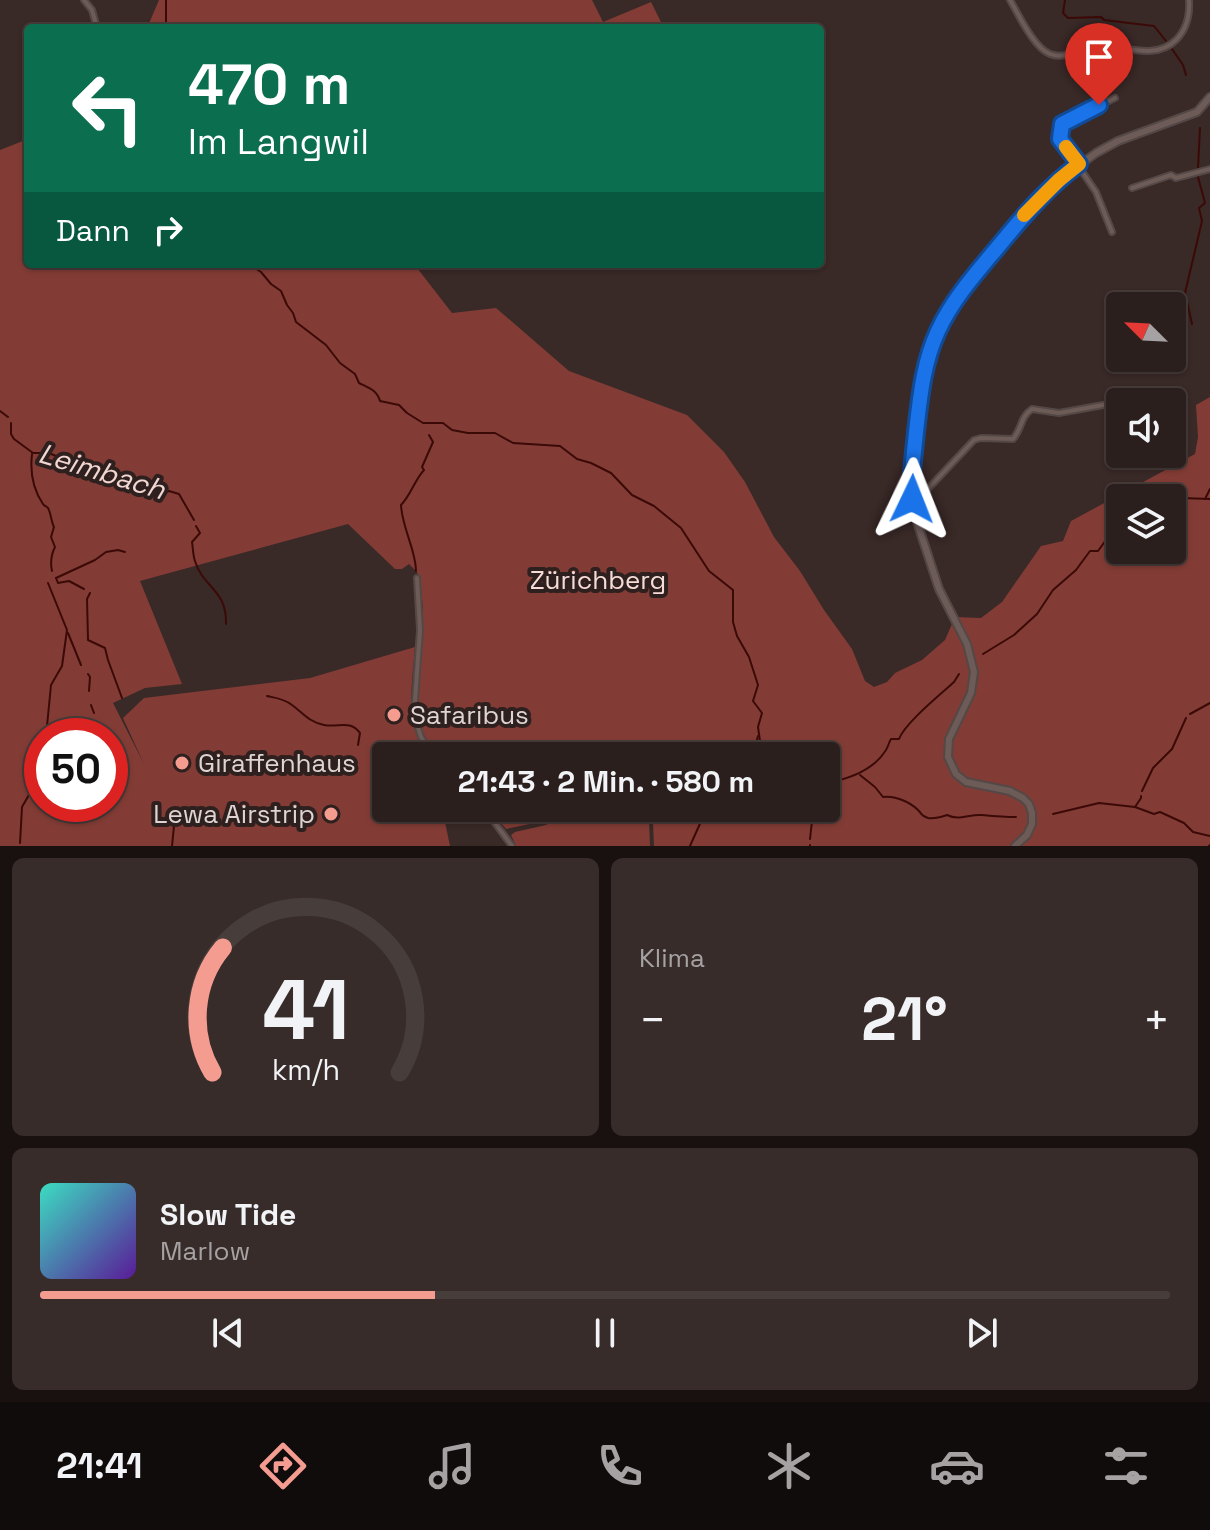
<!DOCTYPE html>
<html lang="de">
<meta charset="utf-8">
<style>
body{margin:0;font-family:"Space Grotesk",sans-serif;background:#372c2a;color:#f1f3f6;height:100vh;display:flex;flex-direction:column;font-size:30px;white-space:nowrap}
*{box-sizing:border-box;margin:0}
p{font-size:26px;color:#a6a2a4}
.icon{flex:none;width:44px;height:44px;fill:none;stroke:currentColor;stroke-width:2;stroke-linecap:round;stroke-linejoin:round}
.map{position:relative;height:846px;overflow:hidden}
.panel{display:flex;flex-direction:column;gap:12px;padding:12px;background:#181110;flex:1}
.panel>*{flex:none}
.guide{position:absolute;left:24px;top:24px;width:800px;height:244px;border-radius:8px;box-shadow:0 2px 6px #0004,0 0 0 2px #473d3b;background:#0b6e4f;color:#fff;overflow:hidden}
.needle{width:52px;rotate:294deg}
.buttons{position:absolute;left:1106px;top:292px;display:grid;gap:16px}
.buttons a{display:grid;place-items:center;width:80px;height:80px;border-radius:8px;background:#2b1f1d;box-shadow:0 2px 6px #0004,0 0 0 2px #473d3b;font-size:40px}
.speed{position:absolute;left:24px;top:718px;display:flex;gap:16px;font-size:40px;font-weight:700;text-align:center}
.speed>*{display:grid;place-content:center;width:104px;height:104px;border-radius:50%;background:#2b1f1d;box-shadow:0 2px 6px #0004,0 0 0 2px #473d3b;line-height:1}
.speed .limit{border:12px solid #d22;background:#fff;color:#111}
.pin{position:absolute;display:grid;place-items:center;width:68px;height:68px;color:#fff;margin:-82px -34px;border-radius:50% 50% 50% 0;rotate:-45deg;box-shadow:0 0 8px #0007}
.pin .icon{rotate:45deg}
.me{position:absolute;width:88px;margin:-44px;rotate:2deg;stroke-linejoin:round;filter:drop-shadow(0 0 6px #0008)}
.turn{display:flex;align-items:center;gap:28px;height:168px;padding:0 32px;font-size:36px}
.turn .icon{width:104px;height:104px;stroke-width:2.5}
.turn b{display:block;font-size:56px;line-height:68px}
.then{display:flex;align-items:center;height:76px;padding:0 32px;background:#0003;gap:16px;font-size:30px}
.big{font-size:60px;font-weight:600;line-height:1.1}
.panel .widget{flex:1;display:flex;flex-direction:column;justify-content:center;gap:12px;min-width:0;padding:0 28px;border-radius:12px;background:#372c2a}
.panel .dial{align-items:center;gap:0}
.dial svg{height:208px;overflow:visible;fill:none;stroke:#473d3b;stroke-width:7;stroke-linecap:round;text-anchor:middle}
.dial text{fill:#f1f3f6;stroke:none}
.song{display:flex;align-items:center;gap:24px}
.cover{width:96px;height:96px;border-radius:12px;background:linear-gradient(135deg,hsl(170 70% 55%),hsl(270 70% 35%))}
.played{height:8px;border-radius:4px;background:linear-gradient(90deg,#f59c91 35%,#473d3b 35%)}
.keys{display:flex;justify-content:space-around;direction:ltr}
.heat{display:flex;justify-content:space-between;align-items:center;font-size:44px;direction:ltr}
.panel .tiles{flex:1;display:grid;gap:12px;grid-template-columns:1fr 1fr}
.widget:last-child{grid-column:span 2}
.trip{position:absolute;left:372px;top:742px;width:468px;height:80px;border-radius:8px;background:#2b1f1d;box-shadow:0 2px 6px #0004,0 0 0 2px #473d3b;font-weight:600;line-height:80px;text-align:center}
.dock{display:flex;height:128px;justify-content:space-around;align-items:center;background:#110c0c;color:#a6a2a4}
.dock .icon{width:56px;height:56px}
.dock .current{color:#f59c91}
.dock b{font-size:36px;color:#f1f3f6}
.map>svg:first-child{display:block}
</style>
<div class="map">
<svg width="1210" height="846" viewBox="0 0 1210 846">
<rect width="100%" height="100%" fill="#392927"/>
<g fill="#823c35" fill-rule="evenodd">
<path d="M159,0H592L603,22L651,2L664,28H147Z"/>
<path d="M28,139V264H414L452,313L496,308L569,371L687,415L724,452L745,482L774,537L800,571L824,610L852,649L865,681L874,687L887,682L895,673L922,660L945,640L955,617L981,618L1002,602L1041,546L1063,541L1071,521L1195,454L1198,437L1196,405L1210,397V846H654L653,823L655,808H826V756H436L418,724L416,714L423,608L420,581L417,572L409,564L402,569H395L348,524L140,581L182,684L145,688L113,703L144,764L123,718L144,698L310,678L415,647C412,688 404,721 429,756H386V808H442L450,846H0V150ZM1120,498H1172V550H1120ZM42,736H110V804H42Z"/>
<path d="M488,808H564L544,821L506,829Z"/>
<path d="M578,808H651L649,821L650,846H516L511,835L515,832L546,825L562,813Z"/>
</g>
<g fill="none" stroke-linecap="round" stroke-linejoin="round">
<g stroke="#3b0a07" stroke-width="2">
<path d="M1065,0L1063,13L1068,18L1101,17L1104,20L1154,26L1166,41"/>
<path d="M166,28V0"/>
<path d="M1172,49L1183,65L1186,75"/>
<path d="M1198,168L1200,128"/>
<path d="M249,264L261,272L271,284L281,291L287,305L293,313L296,322L326,345L340,363L355,374L359,383C369,388 377,390 380,401L399,405L407,413L423,423H443L452,430L468,433H495L513,443L560,446L577,459L591,463L611,473L632,495L654,506L681,528L709,571L733,590V622L737,636L749,657L758,685L753,701L762,713L758,727L760,741L782,750L789,756"/>
<path d="M1192,324L1185,293L1202,221L1199,208L1205,203L1198,177"/>
<path d="M0,411L8,417"/>
<path d="M11,423V434L14,439L33,453H49L111,480L120,478L134,487H147L161,493L169,491L179,494L194,520"/>
<path d="M32,454C30,471 32,488 43,504C44,506 46,506 48,508C51,513 51,521 54,527L51,537L55,547C51,555 50,562 52,571"/>
<path d="M1205,499L1210,489"/>
<path d="M1172,501L1181,498L1210,499"/>
<path d="M196,526L200,533L192,542C193,548 193,556 195,561C203,588 227,589 226,624"/>
<path d="M416,571C416,550 402,528 401,505C411,495 414,481 424,470L422,467L433,442L429,435"/>
<path d="M56,578L95,560L106,552L118,550L125,552"/>
<path d="M56,578L58,583L69,581L84,589"/>
<path d="M48,583L67,630L62,666L51,685L47,726L52,736"/>
<path d="M90,593L87,599L88,640L105,648L108,660L122,698"/>
<path d="M68,633L81,665"/>
<path d="M983,654L1014,635L1037,614L1053,590L1076,570L1090,551H1098L1106,540L1120,528"/>
<path d="M88,674L90,677L89,691"/>
<path d="M267,696C276,698 285,699 292,705C303,713 309,722 324,725C338,728 350,719 360,733L358,745"/>
<path d="M91,705L94,713"/>
<path d="M1190,714L1210,703"/>
<path d="M748,756L755,747L758,736"/>
<path d="M860,775L875,787L883,797C894,795 910,802 918,810C923,815 921,816 928,818C934,819 941,817 947,815C959,821 969,814 982,815C993,816 1004,817 1016,817"/>
<path d="M826,783C849,779 873,771 886,750C888,747 889,742 891,739H899C905,723 940,695 954,682L959,674"/>
<path d="M1142,791L1153,768L1172,749L1186,718"/>
<path d="M1135,807L1141,798V796"/>
<path d="M1053,814L1099,803L1135,807L1154,814L1160,812L1184,823L1193,832L1210,836"/>
<path d="M810,839L813,812L812,808"/>
<path d="M20,843L22,807L42,772"/>
<path d="M810,845V846"/>
<path d="M172,846L174,826"/>
<path d="M690,846L703,817L702,812L704,808"/>
<path d="M1209,846L1210,845"/>
</g>
<g stroke="#544846" stroke-width="8">
<g id="minor">
<path d="M84,0L92,10L97,28"/>
<path d="M1010,0C1019,15 1034,48 1050,54C1066,60 1078,48 1092,46C1120,42 1152,63 1176,40C1187,29 1190,15 1189,0"/>
<path d="M1132,188L1171,175L1176,178L1210,169"/>
<path d="M1112,232L1096,192L1060,139V130L1062,124L1115,98"/>
<path d="M912,499L924,493L974,440L981,438L1013,439C1022,429 1020,417 1032,409L1059,413L1131,400"/>
<path d="M417,578L420,630L414,715L421,737L433,756"/>
<path d="M484,808L512,846"/>
</g>
</g>
<g stroke="#544846" stroke-width="10">
<path id="secondary" d="M1015,846L1027,835L1032,824V813L1029,804L1023,798L1010,791L966,782L956,774L948,757L949,739L971,693L974,672L967,644L939,589L918,525L912,499L911,483L918,413L928,356L941,325L956,299L1026,214L1059,180L1096,153L1118,141L1197,112L1210,97"/>
</g>
<use href="#minor" stroke="#6d5b58" stroke-width="4"/>
<use href="#secondary" stroke="#6d5b58" stroke-width="6"/>
</g>
<g fill="none" stroke-linecap="round" stroke-linejoin="round">
<g stroke="#114b97" stroke-width="20">
<path id="route" d="M912,499C910,477 914,455 916,432C920,398 923,363 938,331C953,298 979,270 1002,242C1025,214 1049,186 1079,164L1060,139L1062,124L1099,105"/>
</g>
<use href="#route" stroke="#1a73e8" stroke-width="14"/>
<path stroke="#f59e0b" stroke-width="14" d="M1024,215L1059,180L1079,164L1066,147"/>
</g>
<g fill="#f59c91" stroke="#2e201e" stroke-width="3">
<circle cx="394" cy="715" r="8"/>
<circle cx="182" cy="763" r="8"/>
<circle cx="331" cy="814" r="8"/>
</g>
<g text-anchor="middle" stroke-width="8" stroke-linejoin="round" paint-order="stroke">
<g font-size="26" fill="#f7dbd7" stroke="#2e201e">
<text x="598" y="589">Zürichberg</text>
</g>
<g font-size="26" fill="#ded4d2" stroke="#2e201e" text-anchor="start">
<text x="410" y="724">Safaribus</text>
<text x="198" y="772">Giraffenhaus</text>
<text x="315" y="823" text-anchor="end">Lewa Airstrip</text>
</g>
<g font-size="28" font-style="italic" fill="#f1d6d1" stroke="#2e201e">
<text transform="translate(102 471) rotate(17)" y="10">Leimbach</text>
</g>
</g>
</svg>
<div class="buttons">
<a><svg class="needle" viewBox="-14 -14 28 28"><path d="M0-13l5 13h-10z" fill="#e53935"/><path d="M0 13l5-13h-10z" fill="#a6a2a4"/></svg></a>
<a><svg class="icon" aria-label="sound" viewBox="0 0 24 24"><path d="M4 9h4l5-4v14l-5-4H4zM17 9q2 3 0 6"/></svg></a>
<a><svg class="icon" aria-label="layers" viewBox="0 0 24 24"><path d="M12 4l9 5-9 5-9-5zM3 14l9 5 9-5"/></svg></a>
</div>
<div class="speed"><div class="limit">50</div></div>
<div class="pin" style="left:1099px;top:105px;background:#d93025"><svg class="icon" aria-label="arrive" viewBox="0 0 24 24"><path d="M6 21V4h12l-3 4 3 4H6"/></svg></div>
<svg class="me" style="left:912px;top:499px" viewBox="-20 -20 40 40"><path d="M0-17L14 15 0 8-14 15z" fill="#1a73e8" stroke="#fff" stroke-width="4"/></svg>
<div class="trip">21:43 · 2 Min. · 580 m</div>
<div class="guide">
<div class="turn"><svg class="icon" aria-label="left" viewBox="0 0 24 24"><path d="M17 20v-9H6M10 6l-5 5 5 5"/></svg><div><b>470 m</b>Im Langwil</div></div>
<div class="then">Dann<svg class="icon" aria-label="right" viewBox="0 0 24 24"><path d="M7 20v-9h11M14 6l5 5-5 5"/></svg></div>
</div>
</div>
<section class="panel">
<div class="tiles">
<div class="widget dial"><svg viewBox="0 0 100 80">
<path d="M14 69A42 42 0 1 1 86 69"/>
<path d="M14 69A42 42 0 0 1 18 21" stroke="#f59c91"/>
<text x="50" y="56" font-size="32" font-weight="700">41</text>
<text x="50" y="72" font-size="11">km/h</text>
</svg></div>
<div class="widget"><p>Klima</p>
<div class="heat"><a>−</a><b class="big">21°</b><a>+</a></div>
</div>
<div class="widget">
<div class="song"><i class="cover"></i><div><b>Slow Tide</b><p>Marlow</p></div></div>
<div class="played"></div>
<div class="keys"><svg class="icon" aria-label="previous" viewBox="0 0 24 24"><path d="M18 5L8 12l10 7zM5 5v14"/></svg><svg class="icon" aria-label="pause" viewBox="0 0 24 24"><path d="M8 5v14M16 5v14"/></svg><svg class="icon" aria-label="next" viewBox="0 0 24 24"><path d="M6 5l10 7-10 7zM19 5v14"/></svg></div>
</div>
</div>
</section>
<nav class="dock">
<b>21:41</b>
<svg class="icon current" aria-label="directions" viewBox="0 0 24 24"><path d="M12 3l9 9-9 9-9-9zM9 14v-3h6M13 9l2 2-2 2"/></svg>
<svg class="icon" aria-label="music" viewBox="0 0 24 24"><path d="M9 18V5l10-2v13"/><circle cx="6" cy="18" r="3"/><circle cx="16" cy="16" r="3"/></svg>
<svg class="icon" aria-label="phone" viewBox="0 0 24 24"><path d="M5 4h4l2 5-3 2q2 4 5 5l2-3 5 2v4C11 20 4 13 5 4z"/></svg>
<svg class="icon" aria-label="climate" viewBox="0 0 24 24"><path d="M12 3v18M4 7l16 10M4 17L20 7"/></svg>
<svg class="icon" aria-label="car" viewBox="0 0 24 24"><path d="M5 17H2v-5l4-1 3-4h7l3 4 3 1v5h-3M9 17h6M6 11h13"/><circle cx="7" cy="17" r="2"/><circle cx="17" cy="17" r="2"/></svg>
<svg class="icon" aria-label="filters" viewBox="0 0 24 24"><path d="M4 7h16M4 17h16"/><circle cx="9" cy="7" r="2"/><circle cx="15" cy="17" r="2"/></svg>
</nav>
